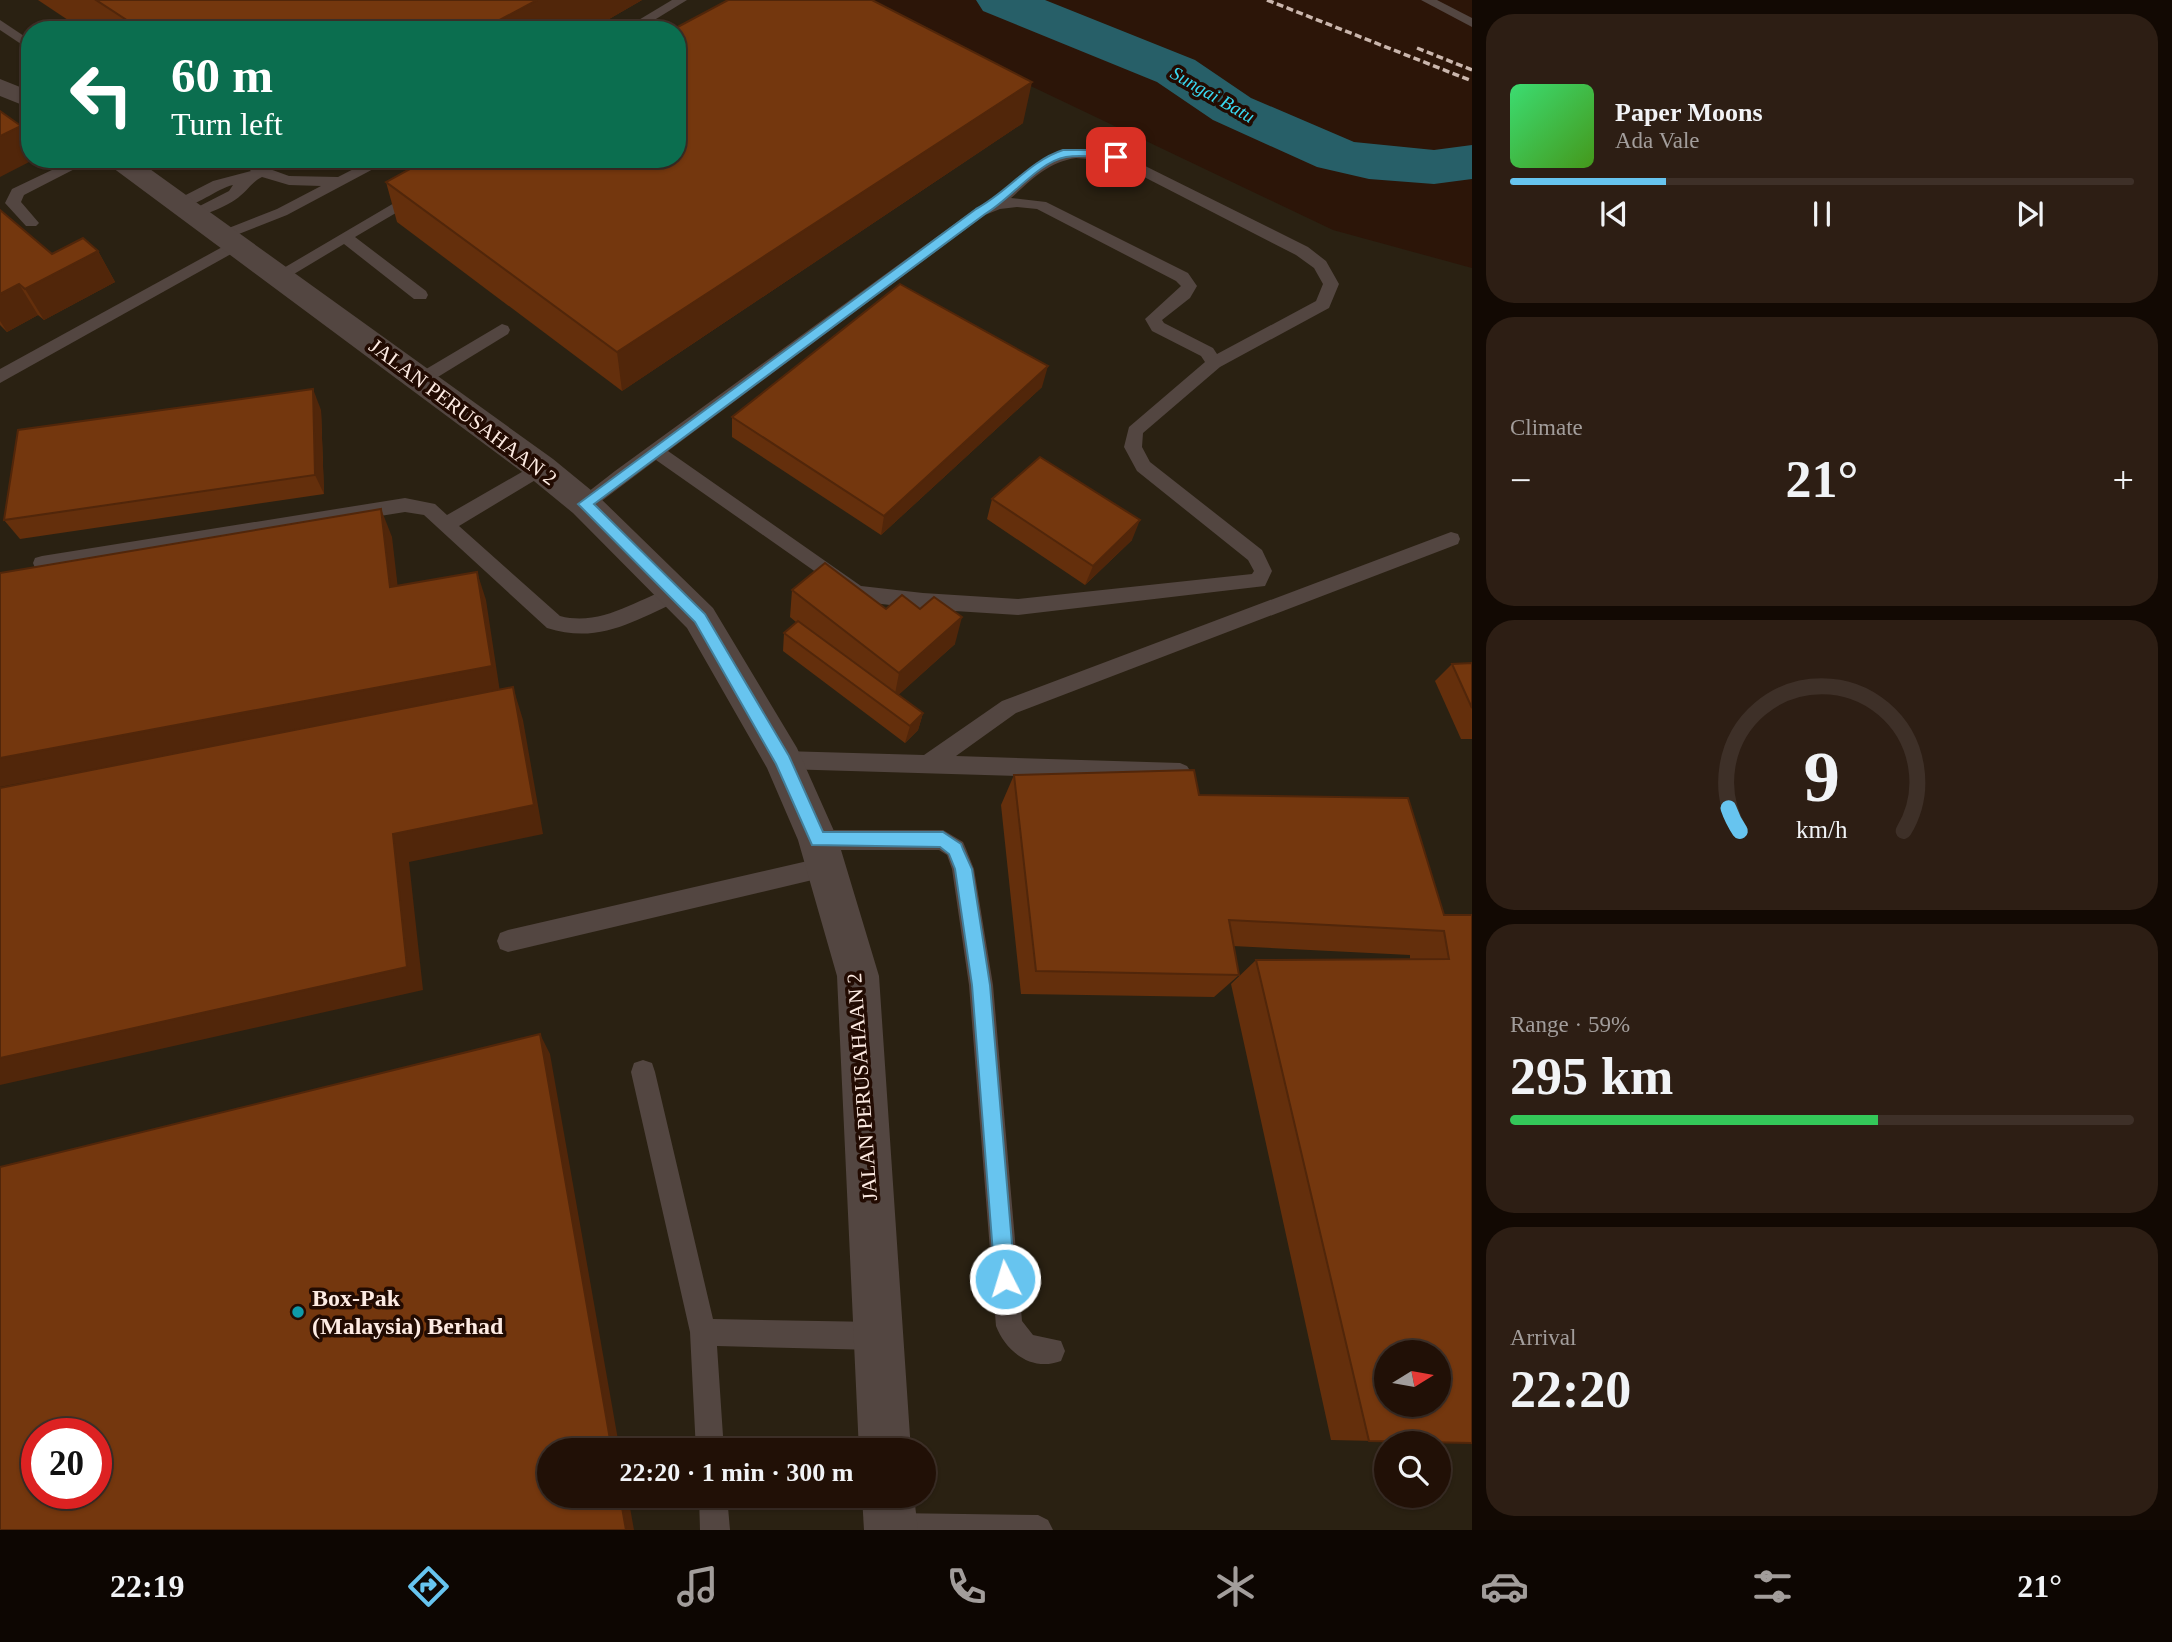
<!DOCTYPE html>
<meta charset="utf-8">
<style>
body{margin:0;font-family:"Times New Roman",serif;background:#2d1e14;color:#f1f3f6;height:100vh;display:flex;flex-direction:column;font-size:26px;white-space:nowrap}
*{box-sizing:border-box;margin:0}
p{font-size:23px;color:#a29d9b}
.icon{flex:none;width:38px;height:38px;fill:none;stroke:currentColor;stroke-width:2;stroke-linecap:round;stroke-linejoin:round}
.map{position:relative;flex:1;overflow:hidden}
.panel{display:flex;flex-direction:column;gap:14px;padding:14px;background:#120903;width:700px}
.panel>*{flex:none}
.top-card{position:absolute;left:21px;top:21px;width:665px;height:147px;border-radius:28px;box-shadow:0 2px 5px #0004,0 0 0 2px #3e3028;background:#0b6e4f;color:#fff;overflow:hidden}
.needle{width:46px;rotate:79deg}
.buttons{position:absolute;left:1374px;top:1340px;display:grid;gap:14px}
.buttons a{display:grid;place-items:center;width:77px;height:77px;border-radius:50%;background:#211006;box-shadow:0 2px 5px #0004,0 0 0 2px #3e3028;font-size:35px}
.speed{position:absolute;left:21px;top:1418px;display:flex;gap:14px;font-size:35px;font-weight:700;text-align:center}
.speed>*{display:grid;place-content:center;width:91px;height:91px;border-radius:50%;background:#211006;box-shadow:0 2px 5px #0004,0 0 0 2px #3e3028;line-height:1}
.speed .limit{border:10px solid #d22;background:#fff;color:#111}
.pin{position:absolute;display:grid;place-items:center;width:60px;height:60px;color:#fff;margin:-30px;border-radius:14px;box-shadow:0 4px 10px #0006}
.me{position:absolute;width:77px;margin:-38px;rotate:355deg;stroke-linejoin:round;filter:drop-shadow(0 0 5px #0008)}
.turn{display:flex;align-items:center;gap:24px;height:147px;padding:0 35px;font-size:32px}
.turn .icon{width:91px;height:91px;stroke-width:2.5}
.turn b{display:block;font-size:49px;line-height:60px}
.big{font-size:52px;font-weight:800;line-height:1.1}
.panel .tile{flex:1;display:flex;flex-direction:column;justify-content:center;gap:10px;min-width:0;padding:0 24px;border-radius:28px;background:#2d1e14}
.panel .dial{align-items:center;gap:0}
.dial svg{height:182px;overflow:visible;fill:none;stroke:#3e3028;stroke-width:7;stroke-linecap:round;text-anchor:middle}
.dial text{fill:#f1f3f6;stroke:none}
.song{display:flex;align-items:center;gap:21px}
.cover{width:84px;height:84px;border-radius:10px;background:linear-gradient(135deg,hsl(140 70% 55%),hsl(100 70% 35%))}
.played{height:7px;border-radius:4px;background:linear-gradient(90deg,#67c4ef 25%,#3e3028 25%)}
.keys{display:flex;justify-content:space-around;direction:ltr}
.heat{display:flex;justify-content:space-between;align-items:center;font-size:38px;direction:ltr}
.charge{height:10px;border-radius:5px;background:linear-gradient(90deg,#34c759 59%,#3e3028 0)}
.trip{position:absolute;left:537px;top:1438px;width:399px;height:70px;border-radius:35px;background:#211006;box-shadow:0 2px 5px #0004,0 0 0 2px #3e3028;font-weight:800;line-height:70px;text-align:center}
.dock{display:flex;height:112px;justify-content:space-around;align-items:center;background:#0d0602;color:#a29d9b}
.dock .icon{width:49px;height:49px}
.dock .active{color:#67c4ef}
.dock b{font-size:32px;color:#f1f3f6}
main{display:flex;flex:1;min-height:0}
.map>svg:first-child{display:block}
</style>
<main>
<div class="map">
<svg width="1472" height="1530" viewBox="0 0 1472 1530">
<rect width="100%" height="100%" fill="#2c1508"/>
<path fill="#2a2112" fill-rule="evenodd" d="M0,0H850L1333,230L1472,268V1530H0ZM30,30H677V159H30ZM1386,1353H1438V1405H1386ZM37,1433H96V1493H37ZM1386,1444H1438V1496H1386ZM550,1451H924V1496H550Z"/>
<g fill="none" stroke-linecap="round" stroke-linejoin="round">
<path fill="#275f68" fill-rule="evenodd" d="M976,0H1045L1195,60L1251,98L1354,142L1434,150L1472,145V179L1434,184L1369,179L1317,167L1213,120L1157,82L983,11Z"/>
<g fill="#534641" fill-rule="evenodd">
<path d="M672,0H687L638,30H622Z"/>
<path d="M1421,0H1437L1472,18V27Z"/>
<path d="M0,20L30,40V50L0,30Z"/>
<path d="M1076,150L1121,154L1308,247L1326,261L1339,284L1329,308L1220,367L1143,433L1142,447L1150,462L1262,550L1272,571L1265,586L1018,615L923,609L857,601L656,460L591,509H579L576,504L579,499L615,471L975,209C1014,189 1026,157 1076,150ZM1076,158L1113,161L1296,255L1314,268L1323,284L1316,301L1217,354L1213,348L1164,323L1162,320L1190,298L1197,286L1188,273L1046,202L1011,198C1031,180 1048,162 1076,158ZM1017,207L1037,209L1176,281L1181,286L1145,319L1152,331L1201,356L1205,362L1129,427L1124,447L1137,471L1248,560L1254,571L1252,574L1018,599L923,593L861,586L668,451L985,215L1000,209Z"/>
<path d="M75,159H94L24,195L21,202L39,223L36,226H26L5,203L12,189Z"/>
<path d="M237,159H254L267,168L289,176L338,177L373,159H392L287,215L221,241L213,236L216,233L277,209L321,186L289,185L262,177C252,182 249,189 240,196C232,204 197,220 187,217L184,214L229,191L233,185C215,189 192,211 174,207L171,204L174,201L213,181L251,171Z"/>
<path d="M418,189L425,194L423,197L355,237L426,291L428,295L426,299H414L344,244L284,280H272L270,276Z"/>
<path d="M235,240L243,245L240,249L0,383V369Z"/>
<path d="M502,324L508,326L510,330L508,334L428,383H416L414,379L416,375Z"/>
<path d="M541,461L547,463L550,468L547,473L459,526L560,616C602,627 637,599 676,586L683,589L686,594L683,599C635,620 600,645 547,628L424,515L405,512L42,570L35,568L33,563L35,558L42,556L405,498L435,504L447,515Z"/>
<path d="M1451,532L1458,534L1460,539L1458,544L1016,713L956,756L1180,763L1187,766L1191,772L1187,778L1180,781L783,769L776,766L773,760L776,754L783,751L924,755L1002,701Z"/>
<path d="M818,830H943L963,842L966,849L974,869L993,985L1022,1321L1033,1335L1061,1341L1065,1351L1061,1361C1032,1372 1006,1352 996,1326L969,985L952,869L947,855L939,850H818L810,847L807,840L810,833Z"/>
<path d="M825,857L833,860L836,867L833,874L825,877L508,952L500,949L497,941L500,933L508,930Z"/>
<path d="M643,1060L652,1063L655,1072L713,1319L876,1322L886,1326L890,1336L886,1346L876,1350L717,1346L724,1451H696L690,1332L631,1072L634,1063Z"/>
<path d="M699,1496H727L730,1530H700Z"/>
<path d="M891,1513L1038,1515L1048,1520L1053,1530H877L881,1518Z"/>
</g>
<g fill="#534641" fill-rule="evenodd">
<path d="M0,79L30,91V108L0,96Z"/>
<path d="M105,159H136L553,459L597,495L713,608L797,748L838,840L879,976L911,1451H859L837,976L798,840L767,768L687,628L573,513L529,477L109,165Z"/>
<path d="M862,1496H914L918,1530H864Z"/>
</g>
<g stroke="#cab6ad" stroke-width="3.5" stroke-dasharray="7 3.5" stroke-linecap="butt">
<path d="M1267,0L1472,81"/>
<path d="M1417,48L1472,70"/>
</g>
</g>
<g fill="#642f0c">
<path d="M38,0H642L590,30H83Z"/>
<path d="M1023,123L622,391L397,222L386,182Z"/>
<path d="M0,210L52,254L98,251L115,282L44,320L38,315L7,332L0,325Z"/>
<path d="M1042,387L881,535L732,437V417Z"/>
<path d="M321,410L324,494L20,539L4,520Z"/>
<path d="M992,499L1132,540L1085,585L987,519Z"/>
<path d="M792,590L886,609L955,644L898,695L923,713L918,730L905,743L783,651L784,633L796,622L790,617Z"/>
<path d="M1472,663V739H1461L1435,681L1452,664Z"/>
<path d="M1014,775L1199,795L1444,915H1472V1443L1331,1440L1231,984L1256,960L1410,959V955L1233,946L1239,975L1214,997L1021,994L1001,805Z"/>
</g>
<g fill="#51260a">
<path d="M537,0H642L590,30H481Z"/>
<path d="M1032,82L1023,123L622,391L617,352Z"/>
<path d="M21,126L30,142V159H35L0,177V136Z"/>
<path d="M98,251L115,282L44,320L25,289Z"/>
<path d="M19,284L38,315L7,332L0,321V294Z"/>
<path d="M1048,366L1042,387L881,535L884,516Z"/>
<path d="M313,389L321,410L324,494L315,475Z"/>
<path d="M381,509L392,537L401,615L390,587Z"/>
<path d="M1140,520L1132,540L1085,585L1093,566Z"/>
<path d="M477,572L486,600L500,692L0,787V758Z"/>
<path d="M962,617L955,644L894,699L899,673Z"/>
<path d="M513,687L523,720L543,834L409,862L423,990L0,1085V1058L393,834Z"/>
<path d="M923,713L918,730L905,743L910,726Z"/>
<path d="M540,1034L550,1054L620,1451H612Z"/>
<path d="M620,1496H628L634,1530H626Z"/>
</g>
<g fill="#74370e" stroke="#51260a" stroke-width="2" fill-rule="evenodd">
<path d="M96,0H537L481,30H142Z"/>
<path d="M728,0H872L1032,82L617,352L386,182L428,159H677V30H672Z"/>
<path d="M0,111L21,126L0,136Z"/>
<path d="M0,210L52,254L83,238L98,251L25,289L19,284L0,294Z"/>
<path d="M900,284L1048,366L884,516L732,417Z"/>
<path d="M313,389L315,475L4,520L18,430Z"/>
<path d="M1040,457L1140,520L1093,566L992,499Z"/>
<path d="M381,509L390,587L477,572L492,666L0,758V573Z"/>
<path d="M825,563L886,609L902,595L920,609L934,597L962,617L899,673L792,590Z"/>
<path d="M798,621L923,713L910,726L784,633Z"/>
<path d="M1472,663V708L1452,664Z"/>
<path d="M513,687L534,805L393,834L407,967L0,1058V788Z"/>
<path d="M1194,770L1199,795L1408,798L1444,915H1472V1443L1369,1441L1256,960L1449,959L1444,931L1229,920L1239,975L1036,971L1014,775ZM1386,1353H1438V1405H1386Z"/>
<path d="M540,1034L612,1451H550V1496H620L626,1530H0V1167ZM37,1433H96V1493H37Z"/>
</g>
<path fill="#67c4ef" stroke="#437f9b" stroke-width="2" d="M1063,150H1090L1122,157L1116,160C1100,158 1083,154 1066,157C1038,162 1011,199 985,214L594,504L705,614L789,756L823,832H943L961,844L963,849L972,869L990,985L1015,1279L1012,1286L1005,1289L998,1286L995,1279L972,985L955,869L949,854L940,847L812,845L776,764L695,622L578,504L976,209C1008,192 1029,161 1063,150Z"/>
<circle fill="#0f9aa8" stroke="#220b02" stroke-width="2.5" cx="298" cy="1312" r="7"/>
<g text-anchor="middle" stroke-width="7" stroke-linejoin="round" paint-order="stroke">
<g font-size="19" font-style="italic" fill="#39d9f1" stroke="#220b02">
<text transform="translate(1213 94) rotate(30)" y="7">Sungai Batu</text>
</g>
<g font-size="21" fill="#fdebe3" stroke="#220b02">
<text transform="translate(463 412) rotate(37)" y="7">JALAN PERUSAHAAN 2</text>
<text transform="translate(862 1087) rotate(-94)" y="7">JALAN PERUSAHAAN 2</text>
</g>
<g font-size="24" font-weight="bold" fill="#fdebe3" stroke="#220b02" text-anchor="start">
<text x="312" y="1306">Box-Pak<tspan x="312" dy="28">(Malaysia) Berhad</tspan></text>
</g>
</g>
</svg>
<div class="buttons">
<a><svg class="needle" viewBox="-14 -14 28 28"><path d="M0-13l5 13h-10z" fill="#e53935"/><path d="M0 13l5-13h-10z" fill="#a29d9b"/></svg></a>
<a><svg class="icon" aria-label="search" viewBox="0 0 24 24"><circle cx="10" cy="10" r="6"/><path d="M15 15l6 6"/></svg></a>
</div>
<div class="speed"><div class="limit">20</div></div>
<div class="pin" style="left:1116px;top:157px;background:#d93025"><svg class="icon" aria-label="arrive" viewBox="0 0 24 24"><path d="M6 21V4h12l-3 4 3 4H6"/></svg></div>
<svg class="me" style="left:1005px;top:1279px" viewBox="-20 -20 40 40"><circle r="17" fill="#67c4ef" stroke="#fff" stroke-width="3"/><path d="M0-11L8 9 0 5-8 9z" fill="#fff"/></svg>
<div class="trip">22:20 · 1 min · 300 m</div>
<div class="top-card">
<div class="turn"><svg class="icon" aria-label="left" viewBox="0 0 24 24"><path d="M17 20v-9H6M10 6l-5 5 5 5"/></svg><div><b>60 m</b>Turn left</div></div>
</div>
</div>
<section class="panel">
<div class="tile">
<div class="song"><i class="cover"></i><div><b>Paper Moons</b><p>Ada Vale</p></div></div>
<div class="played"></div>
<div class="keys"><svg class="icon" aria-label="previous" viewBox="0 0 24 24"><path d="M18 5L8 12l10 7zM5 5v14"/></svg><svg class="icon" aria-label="pause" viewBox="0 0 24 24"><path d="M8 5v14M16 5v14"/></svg><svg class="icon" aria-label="next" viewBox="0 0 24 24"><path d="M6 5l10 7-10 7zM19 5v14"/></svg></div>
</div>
<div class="tile"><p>Climate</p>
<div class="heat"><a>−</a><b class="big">21°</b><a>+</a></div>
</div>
<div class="tile dial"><svg viewBox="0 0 100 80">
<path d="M14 69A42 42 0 1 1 86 69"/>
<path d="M14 69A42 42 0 0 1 9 59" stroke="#67c4ef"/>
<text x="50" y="56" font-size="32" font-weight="700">9</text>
<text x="50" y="72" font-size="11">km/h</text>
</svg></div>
<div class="tile"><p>Range · 59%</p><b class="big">295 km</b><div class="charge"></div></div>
<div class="tile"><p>Arrival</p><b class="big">22:20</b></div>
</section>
</main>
<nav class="dock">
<b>22:19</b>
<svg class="icon active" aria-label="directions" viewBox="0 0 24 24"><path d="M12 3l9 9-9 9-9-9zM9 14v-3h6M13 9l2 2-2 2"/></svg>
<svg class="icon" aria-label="music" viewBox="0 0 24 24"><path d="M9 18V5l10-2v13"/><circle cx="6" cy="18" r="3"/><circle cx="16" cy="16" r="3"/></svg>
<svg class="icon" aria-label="phone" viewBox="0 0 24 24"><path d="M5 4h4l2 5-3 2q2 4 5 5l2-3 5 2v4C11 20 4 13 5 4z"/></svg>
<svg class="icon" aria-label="climate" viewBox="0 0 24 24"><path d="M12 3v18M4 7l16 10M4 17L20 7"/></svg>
<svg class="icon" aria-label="car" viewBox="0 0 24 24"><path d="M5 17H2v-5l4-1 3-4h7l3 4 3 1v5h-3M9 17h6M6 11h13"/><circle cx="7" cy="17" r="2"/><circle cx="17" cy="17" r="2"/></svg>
<svg class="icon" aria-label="filters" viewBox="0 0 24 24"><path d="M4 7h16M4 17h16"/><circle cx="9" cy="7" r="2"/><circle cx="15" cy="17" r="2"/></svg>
<b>21°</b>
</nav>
